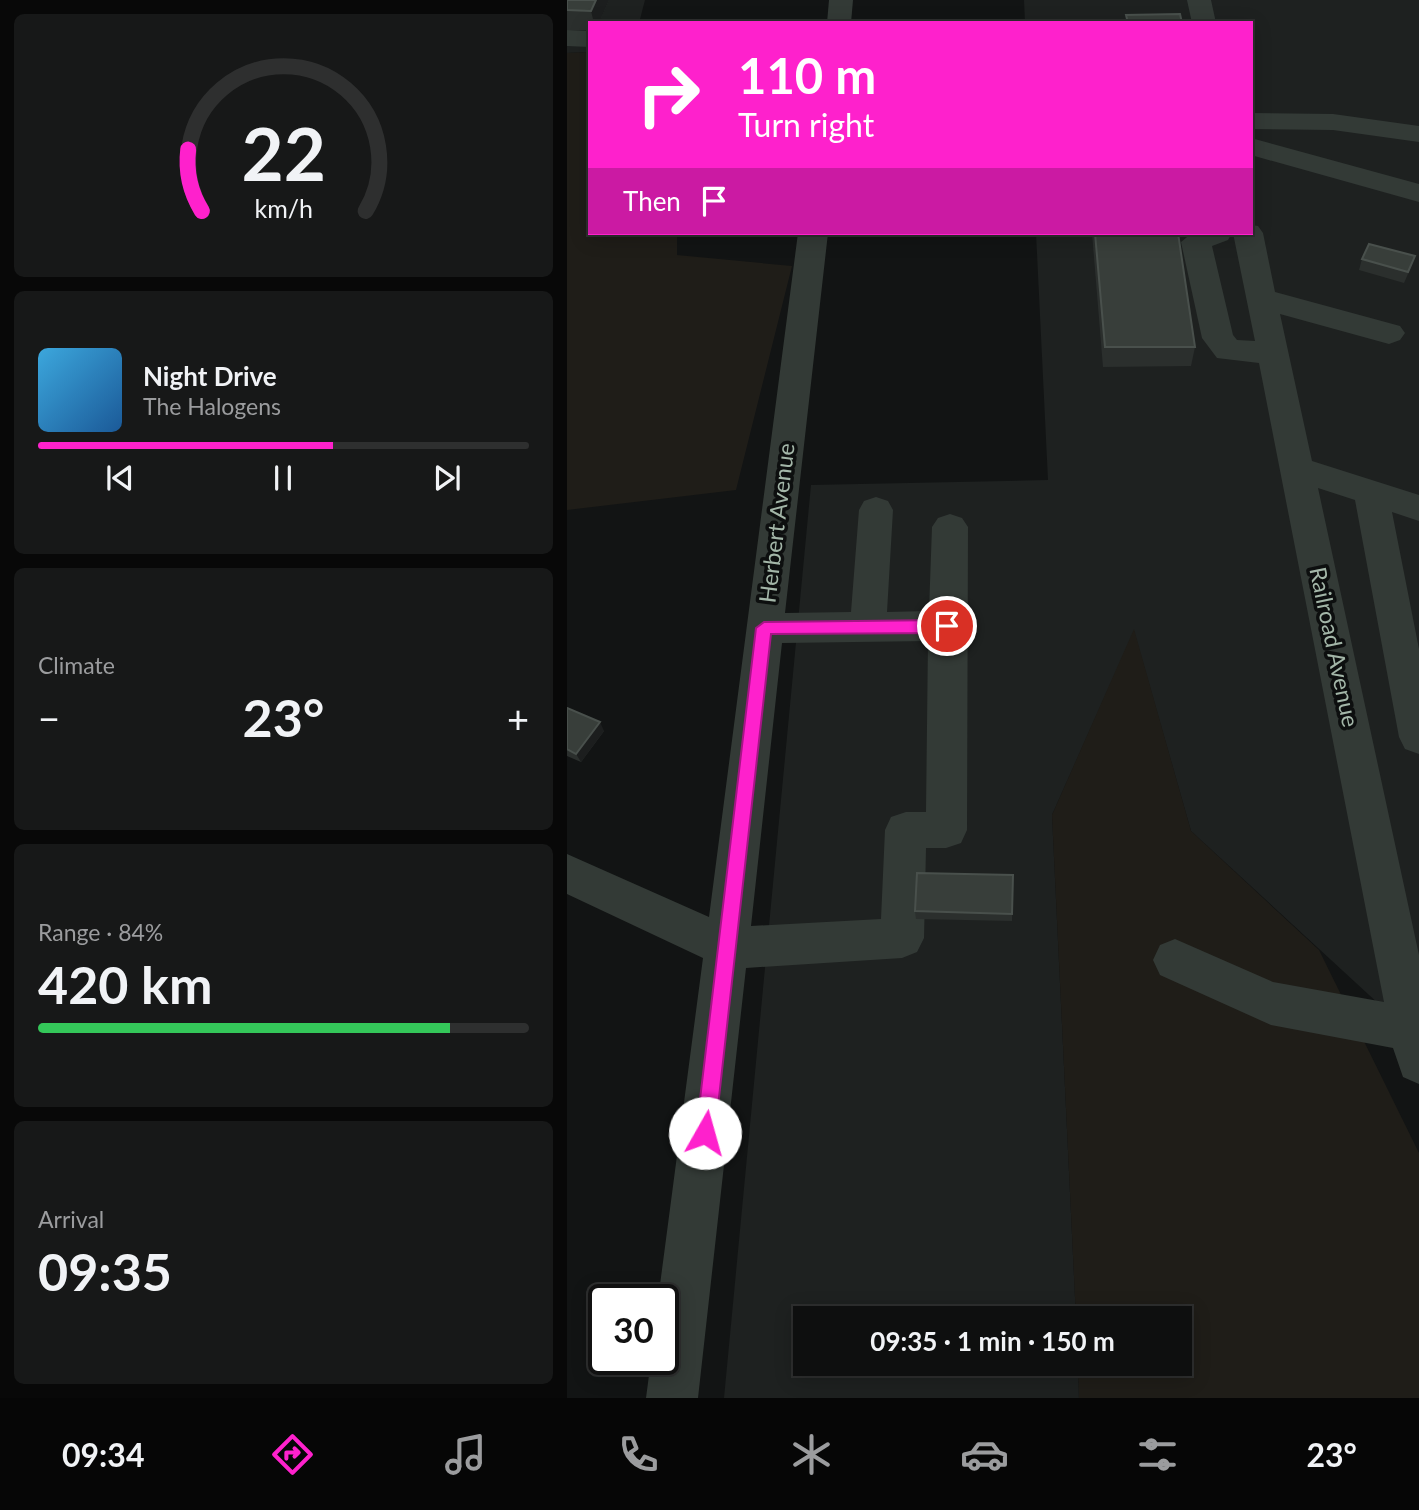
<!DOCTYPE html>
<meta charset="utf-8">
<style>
body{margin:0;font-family:Lato,sans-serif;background:#171818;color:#f1f3f6;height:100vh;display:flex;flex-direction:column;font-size:26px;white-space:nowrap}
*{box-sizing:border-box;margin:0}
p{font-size:23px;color:#9b9c9e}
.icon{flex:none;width:38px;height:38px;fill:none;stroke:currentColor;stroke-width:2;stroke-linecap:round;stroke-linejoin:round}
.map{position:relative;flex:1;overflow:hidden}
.details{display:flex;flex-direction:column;gap:14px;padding:14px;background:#080808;width:567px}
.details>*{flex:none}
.top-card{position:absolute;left:21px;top:21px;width:665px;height:214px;border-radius:0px;box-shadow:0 4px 18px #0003,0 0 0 2px #2e2f2f;background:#fe21cc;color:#fff;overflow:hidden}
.speed{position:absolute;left:21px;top:1284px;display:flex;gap:14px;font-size:35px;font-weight:700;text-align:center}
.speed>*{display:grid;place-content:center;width:91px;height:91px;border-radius:50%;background:#0e0f0f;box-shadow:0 4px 18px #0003,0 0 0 2px #2e2f2f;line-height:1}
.speed .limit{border:4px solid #111;border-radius:10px;background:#fff;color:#111}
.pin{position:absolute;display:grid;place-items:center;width:60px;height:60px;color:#fff;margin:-30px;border:4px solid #fff;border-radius:50%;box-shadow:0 2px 7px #0007}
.me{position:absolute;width:77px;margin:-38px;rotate:7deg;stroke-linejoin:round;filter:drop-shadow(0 0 5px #0008)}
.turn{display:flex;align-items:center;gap:24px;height:147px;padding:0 35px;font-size:32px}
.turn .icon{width:91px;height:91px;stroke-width:2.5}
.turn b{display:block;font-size:49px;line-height:60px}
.then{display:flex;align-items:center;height:66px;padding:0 35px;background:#0003;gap:14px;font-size:26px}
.big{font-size:52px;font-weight:700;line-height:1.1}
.details .tile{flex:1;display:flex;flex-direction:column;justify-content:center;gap:10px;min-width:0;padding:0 24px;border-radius:10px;background:#171818}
.details .dial{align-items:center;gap:0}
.dial svg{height:182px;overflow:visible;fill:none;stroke:#2e2f2f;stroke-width:7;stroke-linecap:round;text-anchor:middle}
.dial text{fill:#f1f3f6;stroke:none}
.song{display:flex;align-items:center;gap:21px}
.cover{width:84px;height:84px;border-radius:10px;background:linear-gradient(135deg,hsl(200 70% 55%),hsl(210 70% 35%))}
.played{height:7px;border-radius:4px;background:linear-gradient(90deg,#fe21cc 60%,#2e2f2f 60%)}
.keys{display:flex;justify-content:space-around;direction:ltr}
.heat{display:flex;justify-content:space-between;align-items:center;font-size:38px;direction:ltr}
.charge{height:10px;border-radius:5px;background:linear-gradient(90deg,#34c759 84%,#2e2f2f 0)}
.trip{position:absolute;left:226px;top:1306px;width:399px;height:70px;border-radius:0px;background:#0e0f0f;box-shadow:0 4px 18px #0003,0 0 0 2px #2e2f2f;font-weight:700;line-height:70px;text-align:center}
.tabs{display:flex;height:112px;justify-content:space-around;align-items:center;background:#060606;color:#9b9c9e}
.tabs .icon{width:49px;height:49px}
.tabs .on{color:#fe21cc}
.tabs b{font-size:32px;color:#f1f3f6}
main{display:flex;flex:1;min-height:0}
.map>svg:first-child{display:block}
</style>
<main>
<section class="details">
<div class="tile dial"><svg viewBox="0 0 100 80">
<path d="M14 69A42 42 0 1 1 86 69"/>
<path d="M14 69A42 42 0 0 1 8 42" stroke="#fe21cc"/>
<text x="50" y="56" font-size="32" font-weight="700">22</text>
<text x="50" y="72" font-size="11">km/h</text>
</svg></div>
<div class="tile">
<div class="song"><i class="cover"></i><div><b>Night Drive</b><p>The Halogens</p></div></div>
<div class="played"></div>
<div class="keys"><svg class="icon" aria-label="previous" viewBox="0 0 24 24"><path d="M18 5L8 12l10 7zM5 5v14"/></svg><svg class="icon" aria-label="pause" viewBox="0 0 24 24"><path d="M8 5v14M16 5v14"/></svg><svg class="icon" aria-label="next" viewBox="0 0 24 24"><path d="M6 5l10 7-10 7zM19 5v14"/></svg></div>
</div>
<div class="tile"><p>Climate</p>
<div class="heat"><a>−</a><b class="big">23°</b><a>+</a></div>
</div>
<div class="tile"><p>Range · 84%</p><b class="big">420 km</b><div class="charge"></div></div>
<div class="tile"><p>Arrival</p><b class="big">09:35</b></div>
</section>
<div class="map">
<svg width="852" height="1398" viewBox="0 0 852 1398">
<rect width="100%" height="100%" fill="#121414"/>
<g fill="#1e2120">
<path d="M0,0H78L72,23H23V52L0,53Z"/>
<path d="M457,0H852V1041L624,831L567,631L485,815L509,1318H238V1363H511L512,1398H157L244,485L481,480L469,233H684V23H458Z"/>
</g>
<g fill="#1f1d18">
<path d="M23,52V233H110V255L225,266L169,490L0,510V53Z"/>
<path d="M567,629L624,831L752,950L852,1153V1398H512L511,1363H612V1318H509L485,815Z"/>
</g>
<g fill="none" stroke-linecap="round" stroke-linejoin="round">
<g fill="#333a36" fill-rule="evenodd">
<path d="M262,0H286L284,23H260Z"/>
<path d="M620,0H644L649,23H625Z"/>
<path d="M0,30L23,31V47L0,46Z"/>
<path d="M684,113L766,114L852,126V142L766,130L684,129Z"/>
<path d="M684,138L852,184V202L684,155Z"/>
<path d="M684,225L691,226L696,233L708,292L833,326L838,333L833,340L822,344L713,314L745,461L852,495V521L825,512L852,649V754L838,749L832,737L788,500L751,488L852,955V1084L836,1077L826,1048L704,1025L593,975L586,960L593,945L608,939L706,982L817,1002L692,363L650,358L635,338L614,242L625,233H665L661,240L645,246L666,335L670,340L688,341L666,233H684Z"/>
<path d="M231,233H261L218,613L284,612L292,510L297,501L309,497L321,501L326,510L320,612L362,611L365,527L371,518L383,514L395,518L401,527L400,830L394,843L379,848H359L357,938L350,952L335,958L179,968L131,1398H79L84,1360H96V1300H91L136,958L0,894V854L142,917ZM361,641L359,812H339L324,817L318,830L314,919L184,926L215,643Z"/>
</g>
</g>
<g fill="#2b2f2d">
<path d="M0,0H42L32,23H23V30H0Z"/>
<path d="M525,233H611L628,347L624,366L536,367Z"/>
<path d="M795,259L844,267L837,283L792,270Z"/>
<path d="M0,708L37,731L14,762L0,756Z"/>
<path d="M446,875L445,921L349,919L348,911Z"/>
</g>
<g fill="#1c1e1e">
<path d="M29,0H42L32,23H27L24,11Z"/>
<path d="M33,722L37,731L14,762L9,754Z"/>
</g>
<g fill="#383e3a" stroke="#49504c" stroke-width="2">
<path d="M0,0H29L24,11L0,10Z"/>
<path d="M613,14L615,23H561L559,15Z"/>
<path d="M528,233H611L628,347H538Z"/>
<path d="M802,244L848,256L841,272L795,259Z"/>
<path d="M0,708L33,722L9,754L0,749Z"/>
<path d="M350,873L446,875L445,914L348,911Z"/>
</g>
<path fill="#fe21cc" stroke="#a51585" stroke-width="2" d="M380,620L388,626L380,633L204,634L148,1133L145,1140L138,1143L132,1140L129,1133L189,628L197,622Z"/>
<g text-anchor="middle" stroke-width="7" stroke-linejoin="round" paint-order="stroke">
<g font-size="23" fill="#a3b6a8" stroke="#0d0f0f">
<text transform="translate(210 523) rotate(-83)" y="8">Herbert Avenue</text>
<text transform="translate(767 647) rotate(78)" y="8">Railroad Avenue</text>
</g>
</g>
</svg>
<div class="speed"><div class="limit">30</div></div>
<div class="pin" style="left:380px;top:626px;background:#d93025"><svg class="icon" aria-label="arrive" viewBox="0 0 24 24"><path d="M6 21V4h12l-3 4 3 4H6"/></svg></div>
<svg class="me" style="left:138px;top:1133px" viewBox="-20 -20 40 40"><circle r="19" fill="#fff"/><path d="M0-13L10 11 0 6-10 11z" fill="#fe21cc"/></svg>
<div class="trip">09:35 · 1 min · 150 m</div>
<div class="top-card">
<div class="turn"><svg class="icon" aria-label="right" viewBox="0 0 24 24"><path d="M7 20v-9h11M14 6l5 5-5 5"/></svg><div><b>110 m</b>Turn right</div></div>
<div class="then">Then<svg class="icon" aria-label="arrive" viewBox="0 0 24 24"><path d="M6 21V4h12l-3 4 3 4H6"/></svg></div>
</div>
</div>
</main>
<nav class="tabs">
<b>09:34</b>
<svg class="icon on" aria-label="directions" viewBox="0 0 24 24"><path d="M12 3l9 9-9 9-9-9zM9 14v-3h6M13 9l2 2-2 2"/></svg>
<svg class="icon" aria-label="music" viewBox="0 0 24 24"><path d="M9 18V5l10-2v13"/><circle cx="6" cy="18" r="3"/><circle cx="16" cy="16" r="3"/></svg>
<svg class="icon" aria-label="phone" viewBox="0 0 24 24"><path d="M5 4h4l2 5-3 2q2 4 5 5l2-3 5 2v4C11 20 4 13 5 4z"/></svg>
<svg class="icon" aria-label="climate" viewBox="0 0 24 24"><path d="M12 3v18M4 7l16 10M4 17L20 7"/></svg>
<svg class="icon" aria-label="car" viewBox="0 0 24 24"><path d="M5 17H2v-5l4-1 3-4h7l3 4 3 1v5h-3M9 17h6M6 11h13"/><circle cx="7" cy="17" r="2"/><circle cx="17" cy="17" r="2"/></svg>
<svg class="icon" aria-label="filters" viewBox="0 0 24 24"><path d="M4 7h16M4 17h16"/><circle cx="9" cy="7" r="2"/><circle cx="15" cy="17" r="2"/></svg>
<b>23°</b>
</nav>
